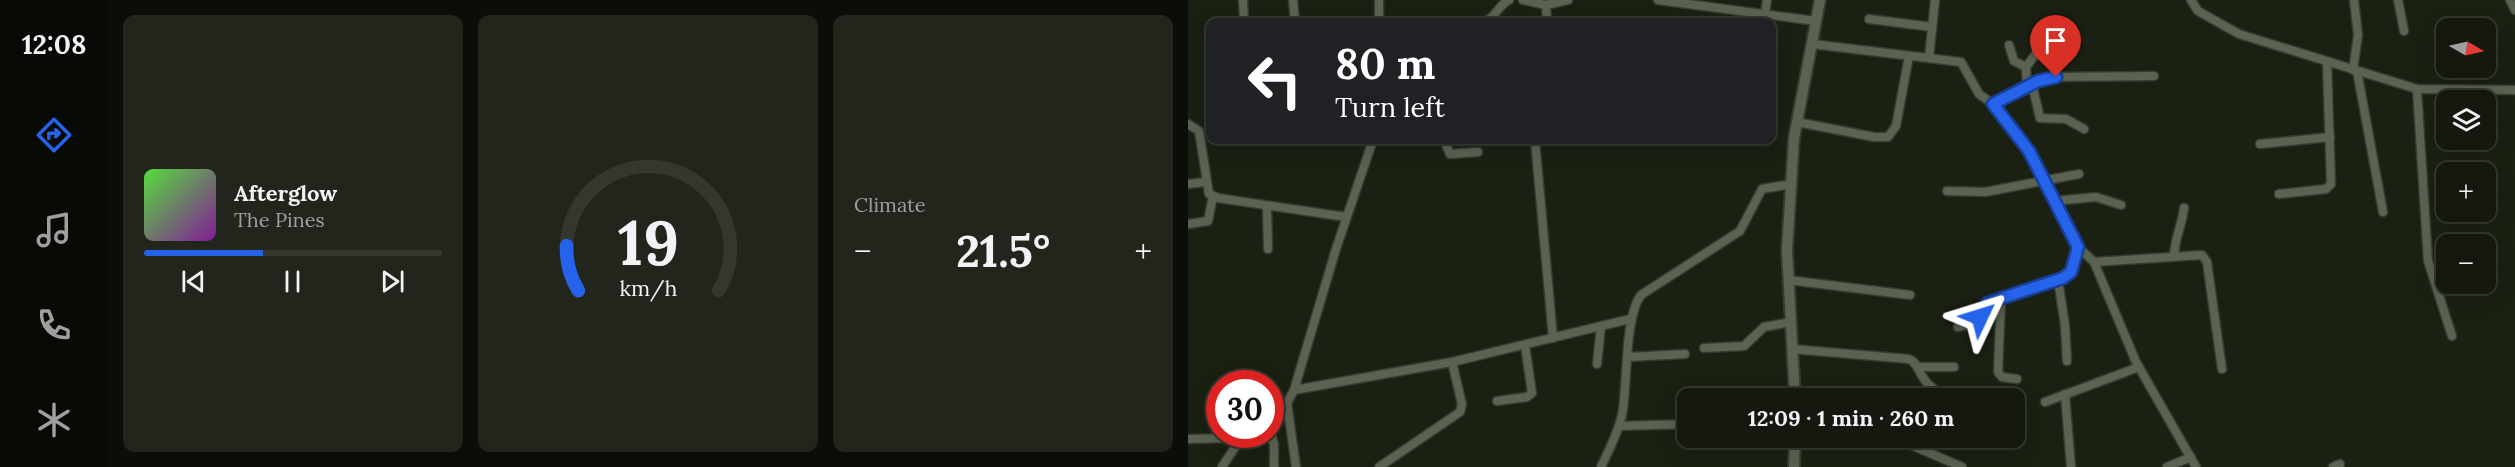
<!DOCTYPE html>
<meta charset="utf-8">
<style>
body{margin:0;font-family:Lora,serif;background:#21251c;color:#f1f3f6;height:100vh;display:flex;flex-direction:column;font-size:22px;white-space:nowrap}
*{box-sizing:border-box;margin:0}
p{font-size:20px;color:#9da09e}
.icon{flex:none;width:33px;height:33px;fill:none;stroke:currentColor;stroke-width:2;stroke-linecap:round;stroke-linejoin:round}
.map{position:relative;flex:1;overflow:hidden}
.details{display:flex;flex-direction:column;gap:15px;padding:15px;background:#0b0d08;width:1080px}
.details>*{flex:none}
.banner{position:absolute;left:18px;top:18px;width:570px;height:126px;border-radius:12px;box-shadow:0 6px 24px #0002,0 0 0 2px #33372e;background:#202124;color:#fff;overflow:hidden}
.needle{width:39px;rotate:99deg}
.controls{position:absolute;left:1248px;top:18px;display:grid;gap:12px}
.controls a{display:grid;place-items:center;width:60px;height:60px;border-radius:12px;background:#14180e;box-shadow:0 6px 24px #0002,0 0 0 2px #33372e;font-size:30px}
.speed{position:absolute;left:18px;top:370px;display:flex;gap:12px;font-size:30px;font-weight:700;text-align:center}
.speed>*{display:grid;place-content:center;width:78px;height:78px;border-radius:50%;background:#14180e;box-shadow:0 6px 24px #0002,0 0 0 2px #33372e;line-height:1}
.speed .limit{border:9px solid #d22;background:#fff;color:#111}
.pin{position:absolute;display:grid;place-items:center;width:51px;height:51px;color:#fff;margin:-62px -26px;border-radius:50% 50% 50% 0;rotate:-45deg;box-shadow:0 0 6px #0007}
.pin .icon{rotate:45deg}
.me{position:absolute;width:66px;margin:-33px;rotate:49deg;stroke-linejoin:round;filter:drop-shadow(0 0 4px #0008)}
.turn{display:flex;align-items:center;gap:21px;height:126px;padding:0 30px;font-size:27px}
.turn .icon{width:78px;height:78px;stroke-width:2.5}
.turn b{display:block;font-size:42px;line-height:51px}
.big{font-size:45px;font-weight:800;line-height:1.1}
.details .tile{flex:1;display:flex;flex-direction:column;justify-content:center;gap:9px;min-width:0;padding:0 21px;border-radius:12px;background:#21251c}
.details .dial{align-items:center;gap:0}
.dial svg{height:156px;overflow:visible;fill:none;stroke:#33372e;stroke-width:7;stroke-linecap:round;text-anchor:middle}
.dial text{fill:#f1f3f6;stroke:none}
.song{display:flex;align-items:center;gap:18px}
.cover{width:72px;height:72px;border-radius:9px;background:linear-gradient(135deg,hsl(110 70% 55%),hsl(290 70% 35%))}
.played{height:6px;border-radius:3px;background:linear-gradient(90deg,#2563eb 40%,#33372e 40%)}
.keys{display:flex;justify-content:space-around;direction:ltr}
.heat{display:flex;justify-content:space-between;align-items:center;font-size:33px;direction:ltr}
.details .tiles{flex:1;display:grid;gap:15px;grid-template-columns:repeat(3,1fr)}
.trip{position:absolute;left:489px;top:388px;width:348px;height:60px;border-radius:12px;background:#14180e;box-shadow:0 6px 24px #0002,0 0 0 2px #33372e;font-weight:800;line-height:60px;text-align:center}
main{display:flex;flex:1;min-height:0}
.menu{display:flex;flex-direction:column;width:108px;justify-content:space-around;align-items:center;background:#080a06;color:#9da09e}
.menu .icon{width:42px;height:42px}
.menu .selected{color:#2563eb}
.menu b{font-size:27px;color:#f1f3f6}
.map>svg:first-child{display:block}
</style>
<main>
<nav class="menu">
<b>12:08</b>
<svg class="icon selected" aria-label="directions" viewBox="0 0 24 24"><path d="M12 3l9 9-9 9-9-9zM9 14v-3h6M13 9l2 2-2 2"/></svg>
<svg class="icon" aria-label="music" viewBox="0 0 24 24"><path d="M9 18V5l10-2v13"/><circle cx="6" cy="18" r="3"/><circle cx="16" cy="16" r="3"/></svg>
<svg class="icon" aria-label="phone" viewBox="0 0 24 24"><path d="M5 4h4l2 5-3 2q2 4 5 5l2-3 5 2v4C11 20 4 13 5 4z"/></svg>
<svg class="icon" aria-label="climate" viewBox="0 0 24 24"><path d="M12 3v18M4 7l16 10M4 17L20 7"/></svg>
</nav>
<section class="details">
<div class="tiles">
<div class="tile">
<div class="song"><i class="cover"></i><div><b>Afterglow</b><p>The Pines</p></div></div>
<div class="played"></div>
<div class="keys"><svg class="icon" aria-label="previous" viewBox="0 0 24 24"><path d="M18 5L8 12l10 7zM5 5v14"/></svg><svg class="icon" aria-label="pause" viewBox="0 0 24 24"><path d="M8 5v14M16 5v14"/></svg><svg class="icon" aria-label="next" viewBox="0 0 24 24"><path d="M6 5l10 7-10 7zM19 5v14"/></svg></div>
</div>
<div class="tile dial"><svg viewBox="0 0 100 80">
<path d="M14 69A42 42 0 1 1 86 69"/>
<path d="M14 69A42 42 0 0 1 8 46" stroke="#2563eb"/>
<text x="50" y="56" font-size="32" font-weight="700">19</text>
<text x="50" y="72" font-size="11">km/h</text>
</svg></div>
<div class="tile"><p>Climate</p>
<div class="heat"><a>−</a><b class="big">21.5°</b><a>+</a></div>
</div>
</div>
</section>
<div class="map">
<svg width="1327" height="467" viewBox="0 0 1327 467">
<rect width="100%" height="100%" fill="#1a2012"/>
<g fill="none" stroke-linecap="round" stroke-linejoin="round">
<g stroke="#363b32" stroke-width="11">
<g id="minor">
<path d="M55,0L56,22"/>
<path d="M105,0L107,22"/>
<path d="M335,0L358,5L380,0"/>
<path d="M470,0L628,21"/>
<path d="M1003,0L1010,11L1051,34L1229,89L1327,90"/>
<path d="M1210,0L1216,31"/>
<path d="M1322,0L1327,10"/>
<path d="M358,5L359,22"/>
<path d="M577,14L579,0"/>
<path d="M681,19L744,27"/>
<path d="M191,22V0"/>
<path d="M296,22C308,18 310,5 321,0"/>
<path d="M624,44L773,62L791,94L805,104L847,161L890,247L906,262L948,362L1008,467"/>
<path d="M821,45L826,61L838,67"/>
<path d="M741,58L747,0"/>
<path d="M1165,70L1170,35L1166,0"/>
<path d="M1169,71L1195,212"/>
<path d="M844,84L852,118L878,119L896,129"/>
<path d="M839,87L838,67L862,35L874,32"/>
<path d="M1229,89L1240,261L1264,336"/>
<path d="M805,104L850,81L868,77L966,76"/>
<path d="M609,122L686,137H700L708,126L721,56"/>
<path d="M0,124L11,131L21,194L30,198L158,217"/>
<path d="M185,140L148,249L106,390L264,362L442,319"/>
<path d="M256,140L262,154L290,152"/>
<path d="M347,140L365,338"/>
<path d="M1072,144L1142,137"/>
<path d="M0,184L17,182"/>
<path d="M759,191L797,192L891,174"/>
<path d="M1091,194L1138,189L1143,184L1139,62"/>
<path d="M866,201L908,197L933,205"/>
<path d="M79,206L80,249"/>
<path d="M0,224L20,221L25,196"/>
<path d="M986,256C987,236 994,226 996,208"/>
<path d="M906,262L1014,255L1019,262L1034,369"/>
<path d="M600,280L722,295"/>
<path d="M870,280L877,325L879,361"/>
<path d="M813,299L810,372L814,377L829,379"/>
<path d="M770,327L788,323L799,303L880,276L886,265L890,247"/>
<path d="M516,348L556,346L576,327L603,322"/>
<path d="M604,349L721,359C730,363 730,371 736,379C745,393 759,395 775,399"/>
<path d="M441,357L497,354"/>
<path d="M409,364L413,326"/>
<path d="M730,367H766"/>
<path d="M877,394L883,467"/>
<path d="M309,401L339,397L344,393L337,345"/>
<path d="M857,402L951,367"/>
<path d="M99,403L108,467"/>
<path d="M82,419L99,403L106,390"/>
<path d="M431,426L500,424"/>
<path d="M82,431L86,444V467"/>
<path d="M698,438L714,441L774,467"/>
<path d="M0,439L42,438L55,435"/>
<path d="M34,467L55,435"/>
<path d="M191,467L272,412L274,404L264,362"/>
<path d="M413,467C421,450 430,433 434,415C440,384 436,318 453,295L552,231L574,189L603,184"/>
<path d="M979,467L1003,457"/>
<path d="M1145,467L1152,464"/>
</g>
</g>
<g stroke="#363b32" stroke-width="14">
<g id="tertiary">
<path d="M607,399L599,250L606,138L632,0"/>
<path d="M606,467L607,438"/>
</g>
</g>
<use href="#minor" stroke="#5b6251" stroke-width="8"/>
<use href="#tertiary" stroke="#5b6251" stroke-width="10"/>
</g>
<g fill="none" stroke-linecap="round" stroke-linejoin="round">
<g stroke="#184099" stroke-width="15">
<path id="route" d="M792,317L799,303L875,278L883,272L890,247L841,151L805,104L850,81L868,77"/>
</g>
<use href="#route" stroke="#2563eb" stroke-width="10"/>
</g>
</svg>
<div class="controls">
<a><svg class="needle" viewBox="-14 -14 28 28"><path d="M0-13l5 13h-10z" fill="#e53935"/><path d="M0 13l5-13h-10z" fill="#9da09e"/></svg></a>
<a><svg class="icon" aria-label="layers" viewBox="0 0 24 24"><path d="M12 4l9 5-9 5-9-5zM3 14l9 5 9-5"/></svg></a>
<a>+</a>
<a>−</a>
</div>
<div class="speed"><div class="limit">30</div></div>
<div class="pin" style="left:868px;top:77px;background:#d93025"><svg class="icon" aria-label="arrive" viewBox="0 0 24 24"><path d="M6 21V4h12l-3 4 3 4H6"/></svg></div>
<svg class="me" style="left:792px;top:317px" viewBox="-20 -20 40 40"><path d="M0-17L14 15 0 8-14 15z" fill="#2563eb" stroke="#fff" stroke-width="4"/></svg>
<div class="trip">12:09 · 1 min · 260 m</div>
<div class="banner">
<div class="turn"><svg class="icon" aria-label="left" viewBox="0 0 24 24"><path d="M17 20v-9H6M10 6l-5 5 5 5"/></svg><div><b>80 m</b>Turn left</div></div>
</div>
</div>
</main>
